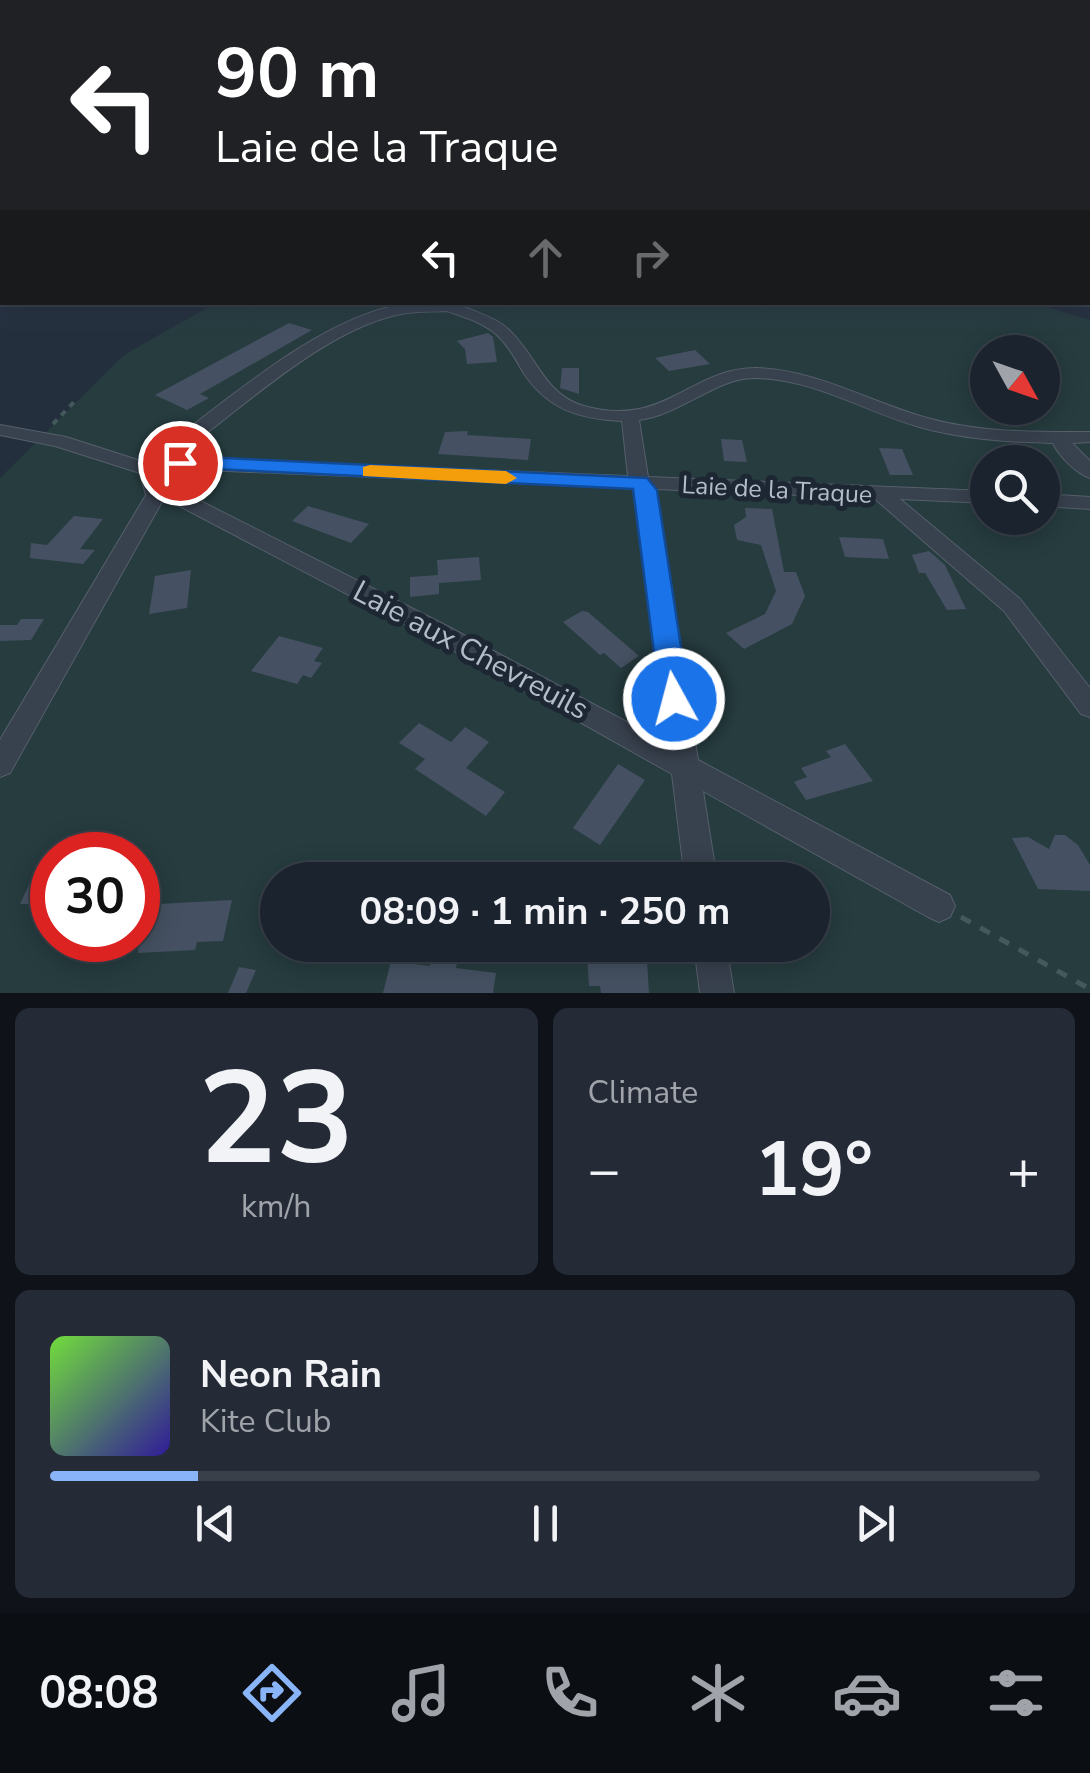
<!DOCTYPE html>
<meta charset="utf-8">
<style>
body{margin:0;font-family:"Nunito Sans",sans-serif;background:#242b36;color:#f1f3f6;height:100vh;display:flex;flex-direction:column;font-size:38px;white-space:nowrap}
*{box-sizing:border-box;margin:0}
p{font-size:32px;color:#a0a4aa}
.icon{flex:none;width:55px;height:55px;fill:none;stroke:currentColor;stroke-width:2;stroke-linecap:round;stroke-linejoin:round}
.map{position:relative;height:993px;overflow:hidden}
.side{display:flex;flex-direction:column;gap:15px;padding:15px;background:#0f1319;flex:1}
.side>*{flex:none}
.banner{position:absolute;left:0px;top:0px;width:1090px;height:305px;box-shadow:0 5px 25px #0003,0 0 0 2px #39404a;background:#202124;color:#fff;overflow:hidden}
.needle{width:65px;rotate:130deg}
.controls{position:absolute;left:970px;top:335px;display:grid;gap:20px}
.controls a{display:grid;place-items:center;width:90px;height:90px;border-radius:50%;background:#1b232e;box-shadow:0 5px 25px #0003,0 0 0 2px #39404a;font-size:50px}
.speed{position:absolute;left:30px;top:832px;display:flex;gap:20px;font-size:50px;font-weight:700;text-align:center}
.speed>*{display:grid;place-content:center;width:130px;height:130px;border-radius:50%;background:#1b232e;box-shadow:0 5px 25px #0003,0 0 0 2px #39404a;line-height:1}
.speed .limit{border:15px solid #d22;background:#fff;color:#111}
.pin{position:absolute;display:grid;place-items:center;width:85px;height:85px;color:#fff;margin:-42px;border:5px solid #fff;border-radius:50%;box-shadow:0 2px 10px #0007}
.me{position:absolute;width:110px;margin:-55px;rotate:353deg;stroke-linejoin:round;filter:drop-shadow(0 0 8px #0008)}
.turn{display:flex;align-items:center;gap:35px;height:210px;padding:0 50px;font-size:45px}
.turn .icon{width:130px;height:130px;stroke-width:2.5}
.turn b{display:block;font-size:70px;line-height:85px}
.lanes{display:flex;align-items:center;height:95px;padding:0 50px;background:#0003;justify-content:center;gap:50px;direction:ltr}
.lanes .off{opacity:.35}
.big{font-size:75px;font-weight:700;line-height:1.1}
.side .tile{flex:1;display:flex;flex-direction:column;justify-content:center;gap:15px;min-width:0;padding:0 35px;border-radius:15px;background:#242b36}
.side .dial{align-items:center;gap:0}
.dial b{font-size:130px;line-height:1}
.song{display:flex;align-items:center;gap:30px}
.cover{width:120px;height:120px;border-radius:15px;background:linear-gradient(135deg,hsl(100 70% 55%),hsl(250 70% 35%))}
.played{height:10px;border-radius:5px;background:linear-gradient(90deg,#8ab4f8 15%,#39404a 15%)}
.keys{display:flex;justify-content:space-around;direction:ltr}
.heat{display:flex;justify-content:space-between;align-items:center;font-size:55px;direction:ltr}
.side .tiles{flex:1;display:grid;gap:15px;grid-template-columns:1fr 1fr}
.tile:last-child{grid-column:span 2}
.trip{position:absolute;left:260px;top:862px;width:570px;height:100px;border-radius:50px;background:#1b232e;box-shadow:0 5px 25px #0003,0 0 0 2px #39404a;font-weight:700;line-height:100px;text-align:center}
.dock{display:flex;height:160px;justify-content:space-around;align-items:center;background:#0b0e12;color:#a0a4aa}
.dock .icon{width:70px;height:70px}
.dock .active{color:#8ab4f8}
.dock b{font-size:45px;color:#f1f3f6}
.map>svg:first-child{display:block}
</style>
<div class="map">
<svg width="1090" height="993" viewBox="0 0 1090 993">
<rect width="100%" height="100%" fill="#242f3e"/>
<path fill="#263c3f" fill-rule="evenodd" d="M217,302H1030L1090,320V993H0V478L124,355ZM988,352H1042V408H988ZM988,462H1042V518H988ZM52,855H138V940H52ZM278,880H812V945H278Z"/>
<g fill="#455162">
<path d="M289,323L312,330L200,394L209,398L187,410L155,395Z"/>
<path d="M488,333L493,337L497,362L467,364L465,349L457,341Z"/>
<path d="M695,350L710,364L669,371L655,358Z"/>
<path d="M562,368H579V394L560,388Z"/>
<path d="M468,431L467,435L531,439L528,460L438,454L445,432Z"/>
<path d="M721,439L742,440L747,462L724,461Z"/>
<path d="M879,448L902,449L913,475H890Z"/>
<path d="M308,506L369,524L351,543L292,521Z"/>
<path d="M745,508L772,509L784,572H796L805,596L792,624L744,649L726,633L765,614L776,591L761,545L737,540L734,525L746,517Z"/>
<path d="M74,516L103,519L80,549L95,550L83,564L30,558L31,543L47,545Z"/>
<path d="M839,537L883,539L889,559L845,557Z"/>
<path d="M929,551L945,565L966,609L947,610L925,573H919L912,555Z"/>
<path d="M479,557L481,580L439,583V594L410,597V577L438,575L437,560Z"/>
<path d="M191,570L187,608L149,614L155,576Z"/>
<path d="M582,611L588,612L639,656L621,668L604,653L600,655L563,622Z"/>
<path d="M21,619H44L31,640L0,641V625H17Z"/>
<path d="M279,636L323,648L314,661L322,663L311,678L303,675L297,684L251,671Z"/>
<path d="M419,723L451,742L465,727L489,742L466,768L505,792L486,816L415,769L425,759L399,743Z"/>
<path d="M845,744L873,781L806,800L794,782L807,777L801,768L831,757L826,751Z"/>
<path d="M618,764L645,780L600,845L573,828Z"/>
<path d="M1055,835H1065L1078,845L1090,865V891L1038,889L1012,838L1028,837L1049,849Z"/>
<path d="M39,864H52V904H20Z"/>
<path d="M232,900L223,941L197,942L195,950L138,953L141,905Z"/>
<path d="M434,945L460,946L456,968L496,973L493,993H383L391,961L430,966Z"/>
<path d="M599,945H646L649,993H601L600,986H589L587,954L599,953Z"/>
<path d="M239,967L256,970L246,993H228Z"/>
</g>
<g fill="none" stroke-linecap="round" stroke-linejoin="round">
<g stroke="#565f6c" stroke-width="2">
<g id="minor">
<path d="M442,302C453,303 462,306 472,310C486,316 500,320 511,332C537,357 545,395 584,406C665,429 691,367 757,368C819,370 873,404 931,419C983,433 1038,432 1090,432V442L1072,443L1090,461V478C1077,474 1058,455 1053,443C1007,442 960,439 916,426C862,410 811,378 754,378C716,378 682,414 639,420L648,477L988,491V503L900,499L1020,599L1090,688V717L1081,714L1004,611L874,498L655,489L698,760L950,895L955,906L950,917L939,922L928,917L703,791L717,880H685L672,774L429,637L164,498L10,773L0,777V740L146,495L140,473L55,446L0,435V425L66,437L144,462C217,410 314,319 403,304C416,302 430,303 442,302ZM447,311C464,317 482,322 496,334C508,345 515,358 523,372C547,409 579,419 622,421L628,476L174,458C238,412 330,323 408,313C421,311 434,312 447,311ZM180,469L633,488L636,492L668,744L445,625L171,486L160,472Z"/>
<path d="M1042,494L1090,497V509L1042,506Z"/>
<path d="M694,945H726L734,993H700Z"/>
</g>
</g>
<g stroke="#565f6c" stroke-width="3">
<path id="tertiary" d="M2,239V249L0,250V240Z"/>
</g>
<path stroke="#44595c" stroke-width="4" stroke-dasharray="6 6" stroke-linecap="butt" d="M53,424L74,402"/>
<path stroke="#44595c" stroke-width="5" stroke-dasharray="11 11" stroke-linecap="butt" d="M961,917L1090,989"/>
<use href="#minor" fill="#38414e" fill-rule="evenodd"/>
<use href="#tertiary" fill="#38414e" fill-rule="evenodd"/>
</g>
<linearGradient id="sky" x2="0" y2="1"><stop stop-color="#141a22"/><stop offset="0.59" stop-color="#3f4d63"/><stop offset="1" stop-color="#3f4d63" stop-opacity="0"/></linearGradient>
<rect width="1090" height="335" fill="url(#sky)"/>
<path fill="#1a73e8" stroke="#114b97" stroke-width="2.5" d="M180,456L647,478L657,490L689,699L685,707H664L660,699L633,489L172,467L169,463Z"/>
<path fill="#f59e0b" d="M370,465L506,471L517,478L506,484L363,476V467Z"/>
<g text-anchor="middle" stroke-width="10" stroke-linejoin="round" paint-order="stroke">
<g font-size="25" fill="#b4bcc9" stroke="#1d2633">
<text transform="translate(777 489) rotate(3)" y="9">Laie de la Traque</text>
</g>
<g font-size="30" fill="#b4bcc9" stroke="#1d2633">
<text transform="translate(471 650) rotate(28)" y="10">Laie aux Chevreuils</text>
</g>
</g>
</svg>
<div class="controls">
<a><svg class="needle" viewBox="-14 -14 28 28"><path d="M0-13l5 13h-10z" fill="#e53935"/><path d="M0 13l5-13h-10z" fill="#a0a4aa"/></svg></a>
<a><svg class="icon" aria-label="search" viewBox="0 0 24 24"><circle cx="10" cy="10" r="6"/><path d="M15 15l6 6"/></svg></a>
</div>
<div class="speed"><div class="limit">30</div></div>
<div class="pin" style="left:180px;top:463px;background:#d93025"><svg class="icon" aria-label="arrive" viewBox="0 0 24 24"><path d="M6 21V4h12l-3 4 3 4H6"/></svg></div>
<svg class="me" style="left:674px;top:699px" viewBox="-20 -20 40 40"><circle r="17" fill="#1a73e8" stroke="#fff" stroke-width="3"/><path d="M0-11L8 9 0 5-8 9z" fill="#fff"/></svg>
<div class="trip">08:09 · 1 min · 250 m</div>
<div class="banner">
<div class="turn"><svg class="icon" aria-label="left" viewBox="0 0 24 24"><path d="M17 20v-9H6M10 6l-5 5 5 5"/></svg><div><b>90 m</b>Laie de la Traque</div></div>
<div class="lanes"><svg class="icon" aria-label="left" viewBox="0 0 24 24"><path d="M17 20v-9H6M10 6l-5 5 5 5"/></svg><svg class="icon off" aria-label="ahead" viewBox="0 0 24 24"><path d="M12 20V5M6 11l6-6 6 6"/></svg><svg class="icon off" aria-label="right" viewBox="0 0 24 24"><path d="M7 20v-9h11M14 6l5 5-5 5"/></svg></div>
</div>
</div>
<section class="side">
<div class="tiles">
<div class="tile dial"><b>23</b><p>km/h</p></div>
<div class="tile"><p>Climate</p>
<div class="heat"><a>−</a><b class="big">19°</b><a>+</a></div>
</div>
<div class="tile">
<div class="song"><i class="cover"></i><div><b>Neon Rain</b><p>Kite Club</p></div></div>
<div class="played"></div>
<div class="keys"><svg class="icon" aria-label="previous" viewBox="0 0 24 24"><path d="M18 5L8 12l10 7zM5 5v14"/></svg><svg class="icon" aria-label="pause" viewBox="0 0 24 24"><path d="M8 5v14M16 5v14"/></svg><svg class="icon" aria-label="next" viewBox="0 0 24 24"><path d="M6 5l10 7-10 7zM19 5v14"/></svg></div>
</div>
</div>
</section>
<nav class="dock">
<b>08:08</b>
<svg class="icon active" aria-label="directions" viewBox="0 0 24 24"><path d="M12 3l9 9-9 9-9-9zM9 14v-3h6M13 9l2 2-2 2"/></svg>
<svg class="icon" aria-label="music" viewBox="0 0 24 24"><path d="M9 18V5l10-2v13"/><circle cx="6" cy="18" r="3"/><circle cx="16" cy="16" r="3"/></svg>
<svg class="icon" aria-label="phone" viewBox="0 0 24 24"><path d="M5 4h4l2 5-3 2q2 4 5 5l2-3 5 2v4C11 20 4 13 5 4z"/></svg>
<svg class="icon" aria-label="climate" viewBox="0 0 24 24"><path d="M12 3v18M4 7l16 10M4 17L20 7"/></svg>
<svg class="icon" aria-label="car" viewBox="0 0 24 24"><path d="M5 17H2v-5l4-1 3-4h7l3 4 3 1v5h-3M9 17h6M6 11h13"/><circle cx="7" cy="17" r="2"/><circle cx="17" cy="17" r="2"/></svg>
<svg class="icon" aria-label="filters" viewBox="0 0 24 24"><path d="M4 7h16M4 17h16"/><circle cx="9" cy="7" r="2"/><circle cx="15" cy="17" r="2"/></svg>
</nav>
